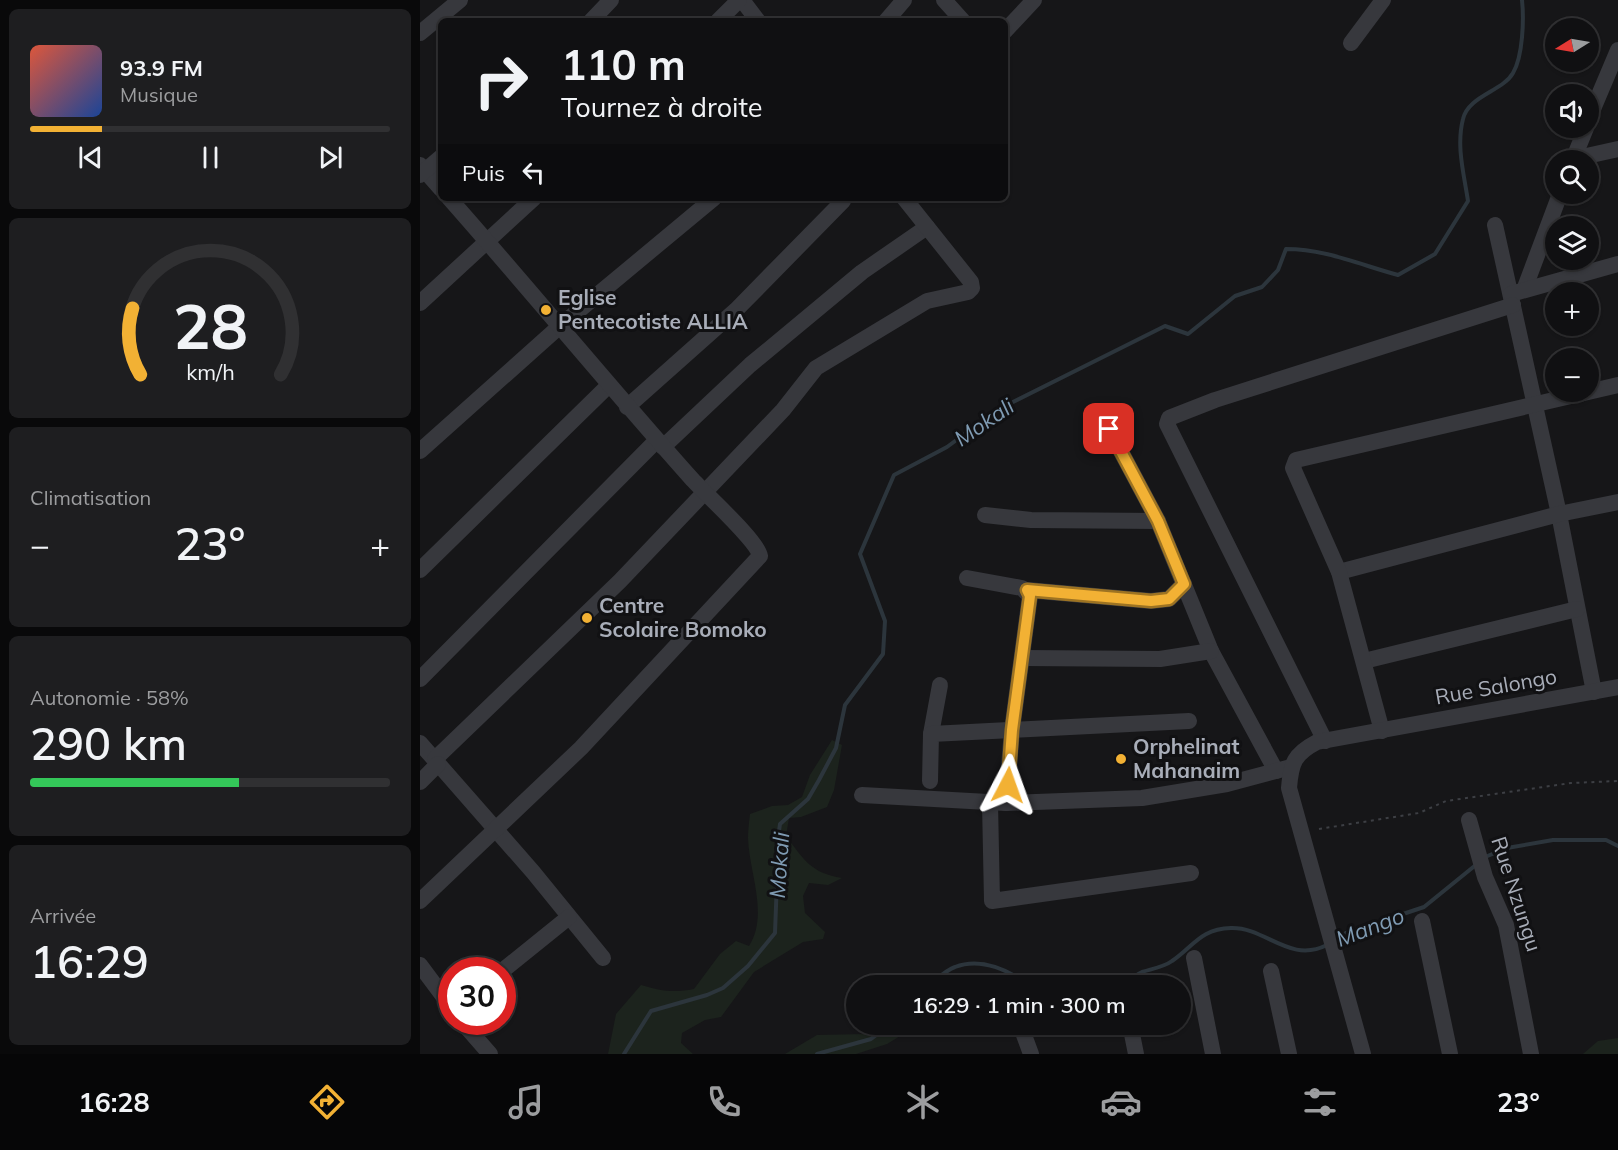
<!DOCTYPE html>
<html lang="fr">
<meta charset="utf-8">
<style>
body{margin:0;font-family:Mulish,sans-serif;background:#1e1e20;color:#f1f3f6;height:100vh;display:flex;flex-direction:column;font-size:22px;white-space:nowrap}
*{box-sizing:border-box;margin:0}
p{font-size:20px;color:#9c9d9f}
.icon{flex:none;width:33px;height:33px;fill:none;stroke:currentColor;stroke-width:2;stroke-linecap:round;stroke-linejoin:round}
.map{position:relative;flex:1;overflow:hidden}
.panel{display:flex;flex-direction:column;gap:9px;padding:9px;background:#09090a;width:420px}
.panel>*{flex:none}
.top-card{position:absolute;left:18px;top:18px;width:570px;height:183px;border-radius:9px;box-shadow:0 2px 4px #0004,0 0 0 2px #303032;background:#101012;color:#f1f3f6;overflow:hidden}
.needle{width:39px;rotate:259deg}
.fabs{position:absolute;left:1125px;top:18px;display:grid;gap:12px}
.fabs a{display:grid;place-items:center;width:54px;height:54px;border-radius:50%;background:#101012;box-shadow:0 2px 4px #0004,0 0 0 2px #303032;font-size:30px}
.speed{position:absolute;left:18px;top:957px;display:flex;gap:12px;font-size:30px;font-weight:700;text-align:center}
.speed>*{display:grid;place-content:center;width:78px;height:78px;border-radius:50%;background:#101012;box-shadow:0 2px 4px #0004,0 0 0 2px #303032;line-height:1}
.speed .limit{border:9px solid #d22;background:#fff;color:#111}
.pin{position:absolute;display:grid;place-items:center;width:51px;height:51px;color:#fff;margin:-26px;border-radius:12px;box-shadow:0 3px 9px #0006}
.me{position:absolute;width:66px;margin:-33px;rotate:4deg;stroke-linejoin:round;filter:drop-shadow(0 0 4px #0008)}
.turn{display:flex;align-items:center;gap:21px;height:126px;padding:0 24px;font-size:27px}
.turn .icon{width:78px;height:78px;stroke-width:2.5}
.turn b{display:block;font-size:42px;line-height:51px}
.then{display:flex;align-items:center;height:57px;padding:0 24px;background:#0003;gap:12px;font-size:22px}
.big{font-size:45px;font-weight:600;line-height:1.1}
.panel .tile{flex:1;display:flex;flex-direction:column;justify-content:center;gap:9px;min-width:0;padding:0 21px;border-radius:9px;background:#1e1e20}
.panel .dial{align-items:center;gap:0}
.dial svg{height:156px;overflow:visible;fill:none;stroke:#303032;stroke-width:7;stroke-linecap:round;text-anchor:middle}
.dial text{fill:#f1f3f6;stroke:none}
.song{display:flex;align-items:center;gap:18px}
.cover{width:72px;height:72px;border-radius:9px;background:linear-gradient(135deg,hsl(10 70% 55%),hsl(220 70% 35%))}
.played{height:6px;border-radius:3px;background:linear-gradient(90deg,#f2b134 20%,#303032 20%)}
.keys{display:flex;justify-content:space-around;direction:ltr}
.heat{display:flex;justify-content:space-between;align-items:center;font-size:33px;direction:ltr}
.charge{height:9px;border-radius:4px;background:linear-gradient(90deg,#34c759 58%,#303032 0)}
.trip{position:absolute;left:426px;top:975px;width:345px;height:60px;border-radius:30px;background:#101012;box-shadow:0 2px 4px #0004,0 0 0 2px #303032;font-weight:600;line-height:60px;text-align:center}
.tabs{display:flex;height:96px;justify-content:space-around;align-items:center;background:#060607;color:#9c9d9f}
.tabs .icon{width:42px;height:42px}
.tabs .on{color:#f2b134}
.tabs b{font-size:27px;color:#f1f3f6}
main{display:flex;flex:1;min-height:0}
.map>svg:first-child{display:block}
</style>
<main>
<section class="panel">
<div class="tile">
<div class="song"><i class="cover"></i><div><b>93.9 FM</b><p>Musique</p></div></div>
<div class="played"></div>
<div class="keys"><svg class="icon" aria-label="previous" viewBox="0 0 24 24"><path d="M18 5L8 12l10 7zM5 5v14"/></svg><svg class="icon" aria-label="pause" viewBox="0 0 24 24"><path d="M8 5v14M16 5v14"/></svg><svg class="icon" aria-label="next" viewBox="0 0 24 24"><path d="M6 5l10 7-10 7zM19 5v14"/></svg></div>
</div>
<div class="tile dial"><svg viewBox="0 0 100 80">
<path d="M14 69A42 42 0 1 1 86 69"/>
<path d="M14 69A42 42 0 0 1 10 35" stroke="#f2b134"/>
<text x="50" y="56" font-size="32" font-weight="700">28</text>
<text x="50" y="72" font-size="11">km/h</text>
</svg></div>
<div class="tile"><p>Climatisation</p>
<div class="heat"><a>−</a><b class="big">23°</b><a>+</a></div>
</div>
<div class="tile"><p>Autonomie · 58%</p><b class="big">290 km</b><div class="charge"></div></div>
<div class="tile"><p>Arrivée</p><b class="big">16:29</b></div>
</section>
<div class="map">
<svg width="1198" height="1054" viewBox="0 0 1198 1054">
<rect width="100%" height="100%" fill="#161618"/>
<g fill="#1c231d">
<path d="M412,740L422,745L414,790L407,807L381,817L369,818L366,836C384,860 391,873 422,878L408,885L389,883L383,896L385,913L405,932L403,939L383,942L334,972L301,1017L285,1020L262,1033L261,1043L273,1054H188L196,1014L221,985C240,991 254,993 274,989L300,954L316,941L329,946C349,915 329,872 328,838C328,831 329,822 330,814L352,806L368,805L382,797L390,775Z"/>
<path d="M459,1025H498L467,1044L436,1054H365L397,1035L447,1034Z"/>
<path d="M1198,1038V1054H1163L1178,1041Z"/>
</g>
<g fill="none" stroke-linecap="round" stroke-linejoin="round">
<g stroke="#2c353c" stroke-width="4">
<path d="M1065,857L1087,848L1133,840H1186L1198,846"/>
<path d="M916,940L926,933L1004,907L1057,864"/>
<path d="M508,986C516,980 526,970 535,967C561,957 590,971 611,986"/>
<path d="M702,986C708,981 715,975 722,972C731,969 744,967 752,961C774,946 780,929 811,928C846,927 869,964 907,945"/>
<path d="M204,1054L231,1011L287,995L303,988L328,966L355,933L357,880L364,853L358,838L360,824L388,799L399,780L416,748L425,705L463,654L465,621L440,554L474,475L527,447L577,410L745,326L768,334L815,296L842,287L858,270L866,249C905,249 941,265 978,275L1015,254L1048,201C1044,174 1036,146 1043,119C1048,96 1083,91 1093,73C1103,56 1104,19 1102,0"/>
<path d="M397,1054L451,1039L471,1024"/>
</g>
<path stroke="#3d3f44" stroke-width="2" stroke-dasharray="3 4.5" stroke-linecap="butt" d="M899,829L999,813L1026,801L1151,783L1198,781"/>
<g stroke="#37383d" stroke-width="16">
<path d="M322,0L338,21"/>
<path d="M524,0L543,21"/>
<path d="M171,21L191,0"/>
<path d="M298,21L319,0"/>
<path d="M466,21L484,0"/>
<path d="M585,31L614,0"/>
<path d="M0,33L40,0"/>
<path d="M931,43L963,0"/>
<path d="M1168,121L1198,50"/>
<path d="M1153,159L1198,149"/>
<path d="M1153,160L1166,128"/>
<path d="M0,165L21,189"/>
<path d="M0,175L21,157"/>
<path d="M1075,225L1139,514L1174,692"/>
<path d="M1104,290L1140,194"/>
<path d="M1091,294L1198,264"/>
<path d="M0,303L114,198"/>
<path d="M207,407L316,310L423,201"/>
<path d="M689,429L738,521L791,651L856,771"/>
<path d="M243,447L330,365L442,272L507,227"/>
<path d="M0,451L140,326L294,198"/>
<path d="M565,515L611,520L738,521"/>
<path d="M0,570L189,385"/>
<path d="M919,572L1139,514L1198,502"/>
<path d="M547,578L602,588L610,596L592,730L586,803"/>
<path d="M607,590L731,601L749,599L764,584"/>
<path d="M603,658L740,659L791,651"/>
<path d="M944,661L1157,609"/>
<path d="M0,679L237,440"/>
<path d="M962,731L919,572L873,468L876,460L1198,385"/>
<path d="M511,734L520,685"/>
<path d="M905,741L747,424L749,418L795,400L1093,305"/>
<path d="M0,743L113,872L183,958"/>
<path d="M15,759L200,581L363,410L396,368L507,301L548,292L552,288L551,282L484,198"/>
<path d="M510,781L511,734L769,721"/>
<path d="M0,782L18,764"/>
<path d="M442,795L586,803L722,798L807,784L871,767"/>
<path d="M570,803L572,901L771,873"/>
<path d="M1049,820L1065,877L1086,925L1111,1054"/>
<path d="M0,901L161,748L340,556C338,541 285,494 271,478C189,386 111,291 29,198"/>
<path d="M1002,921L1030,1054"/>
<path d="M774,958L793,1054"/>
<path d="M0,965L32,1008"/>
<path d="M82,971L149,917"/>
<path d="M851,971L869,1054"/>
<path d="M42,1022L70,1054"/>
<path d="M710,1024L716,1054"/>
<path d="M604,1035L611,1054"/>
<path d="M943,1054L869,788C871,763 874,754 897,742L1198,687"/>
</g>
</g>
<g fill="none" stroke-linecap="round" stroke-linejoin="round">
<g stroke="#9d7322" stroke-width="15">
<path id="route" d="M588,785L592,730L610,596L607,590L731,601L749,599L764,584L738,521L689,429"/>
</g>
<use href="#route" stroke="#f2b134" stroke-width="10"/>
</g>
<g fill="#f2b134" stroke="#111113" stroke-width="2">
<circle cx="126" cy="310" r="6"/>
<circle cx="167" cy="618" r="6"/>
<circle cx="701" cy="759" r="6"/>
</g>
<g text-anchor="middle" stroke-width="6" stroke-linejoin="round" paint-order="stroke">
<g font-size="21" font-weight="bold" fill="#a8adb8" stroke="#111113" text-anchor="start">
<text x="138" y="305">Eglise<tspan x="138" dy="24">Pentecotiste ALLIA</tspan></text>
<text x="179" y="613">Centre<tspan x="179" dy="24">Scolaire Bomoko</tspan></text>
<text x="713" y="754">Orphelinat<tspan x="713" dy="24">Mahanaim</tspan></text>
</g>
<g font-size="21" fill="#a8adb8" stroke="#111113">
<text transform="translate(1076 687) rotate(-10)" y="7">Rue Salongo</text>
<text transform="translate(1096 894) rotate(72)" y="7">Rue Nzungu</text>
</g>
<g font-size="22" font-style="italic" fill="#7f9bb3" stroke="#111113">
<text transform="translate(564 422) rotate(-34)" y="8">Mokali</text>
<text transform="translate(359 865) rotate(-86)" y="8">Mokali</text>
<text transform="translate(950 927) rotate(-21)" y="8">Mango</text>
</g>
</g>
</svg>
<div class="fabs">
<a><svg class="needle" viewBox="-14 -14 28 28"><path d="M0-13l5 13h-10z" fill="#e53935"/><path d="M0 13l5-13h-10z" fill="#9c9d9f"/></svg></a>
<a><svg class="icon" aria-label="sound" viewBox="0 0 24 24"><path d="M4 9h4l5-4v14l-5-4H4zM17 9q2 3 0 6"/></svg></a>
<a><svg class="icon" aria-label="search" viewBox="0 0 24 24"><circle cx="10" cy="10" r="6"/><path d="M15 15l6 6"/></svg></a>
<a><svg class="icon" aria-label="layers" viewBox="0 0 24 24"><path d="M12 4l9 5-9 5-9-5zM3 14l9 5 9-5"/></svg></a>
<a>+</a>
<a>−</a>
</div>
<div class="speed"><div class="limit">30</div></div>
<div class="pin" style="left:689px;top:429px;background:#d93025"><svg class="icon" aria-label="arrive" viewBox="0 0 24 24"><path d="M6 21V4h12l-3 4 3 4H6"/></svg></div>
<svg class="me" style="left:588px;top:785px" viewBox="-20 -20 40 40"><path d="M0-17L14 15 0 8-14 15z" fill="#f2b134" stroke="#fff" stroke-width="4"/></svg>
<div class="trip">16:29 · 1 min · 300 m</div>
<div class="top-card">
<div class="turn"><svg class="icon" aria-label="right" viewBox="0 0 24 24"><path d="M7 20v-9h11M14 6l5 5-5 5"/></svg><div><b>110 m</b>Tournez à droite</div></div>
<div class="then">Puis<svg class="icon" aria-label="left" viewBox="0 0 24 24"><path d="M17 20v-9H6M10 6l-5 5 5 5"/></svg></div>
</div>
</div>
</main>
<nav class="tabs">
<b>16:28</b>
<svg class="icon on" aria-label="directions" viewBox="0 0 24 24"><path d="M12 3l9 9-9 9-9-9zM9 14v-3h6M13 9l2 2-2 2"/></svg>
<svg class="icon" aria-label="music" viewBox="0 0 24 24"><path d="M9 18V5l10-2v13"/><circle cx="6" cy="18" r="3"/><circle cx="16" cy="16" r="3"/></svg>
<svg class="icon" aria-label="phone" viewBox="0 0 24 24"><path d="M5 4h4l2 5-3 2q2 4 5 5l2-3 5 2v4C11 20 4 13 5 4z"/></svg>
<svg class="icon" aria-label="climate" viewBox="0 0 24 24"><path d="M12 3v18M4 7l16 10M4 17L20 7"/></svg>
<svg class="icon" aria-label="car" viewBox="0 0 24 24"><path d="M5 17H2v-5l4-1 3-4h7l3 4 3 1v5h-3M9 17h6M6 11h13"/><circle cx="7" cy="17" r="2"/><circle cx="17" cy="17" r="2"/></svg>
<svg class="icon" aria-label="filters" viewBox="0 0 24 24"><path d="M4 7h16M4 17h16"/><circle cx="9" cy="7" r="2"/><circle cx="15" cy="17" r="2"/></svg>
<b>23°</b>
</nav>
